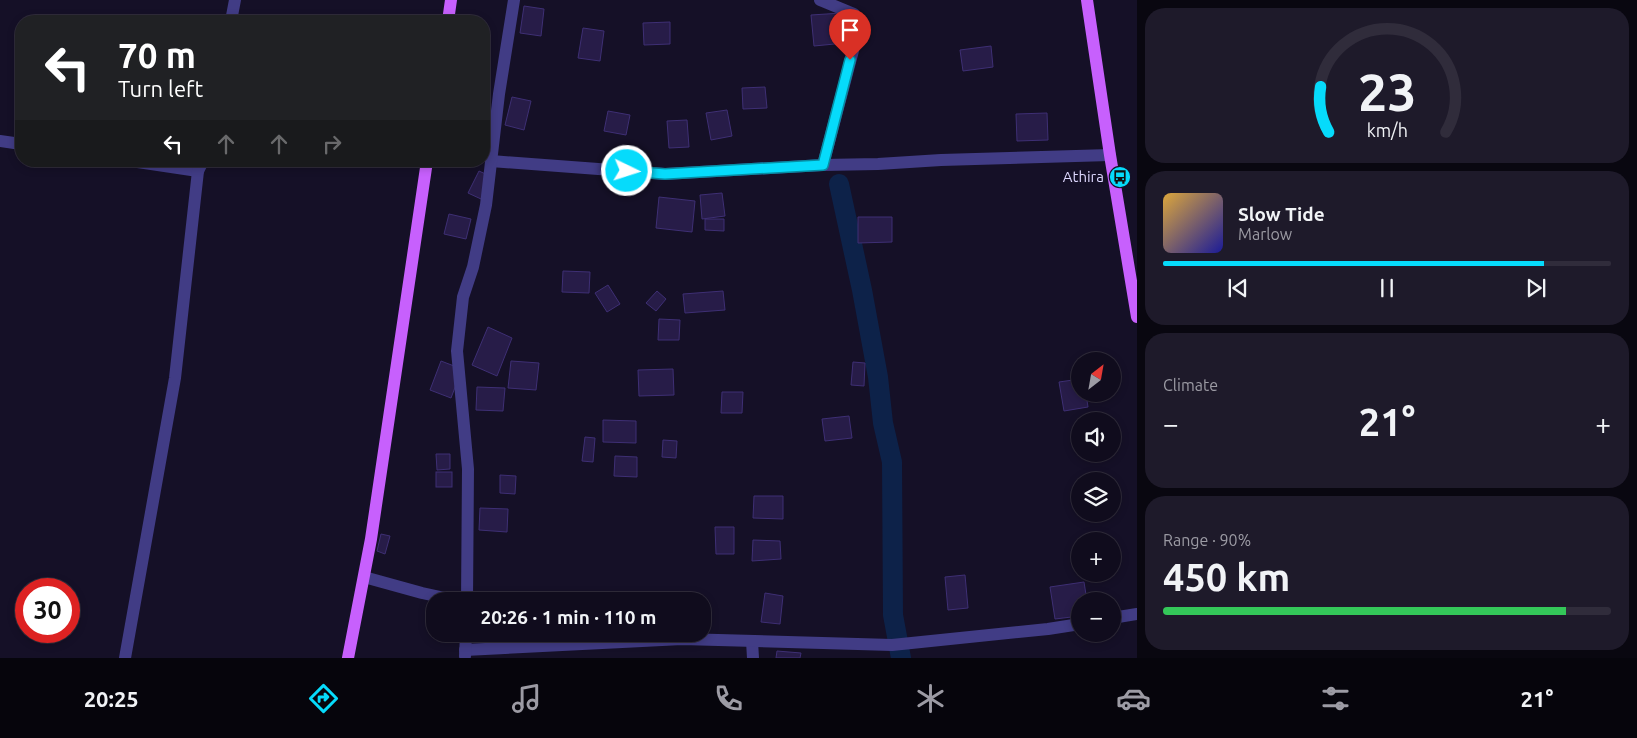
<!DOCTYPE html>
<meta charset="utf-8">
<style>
body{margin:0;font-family:Ubuntu,sans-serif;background:#1e1a2a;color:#f1f3f6;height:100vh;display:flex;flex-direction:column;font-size:19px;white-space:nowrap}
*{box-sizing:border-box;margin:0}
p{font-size:16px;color:#9c9ba4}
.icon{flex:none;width:28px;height:28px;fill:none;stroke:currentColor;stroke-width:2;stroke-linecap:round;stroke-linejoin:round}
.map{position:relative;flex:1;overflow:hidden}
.drawer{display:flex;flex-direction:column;gap:8px;padding:8px;background:#090710;width:500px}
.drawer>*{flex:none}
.hud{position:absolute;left:15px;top:15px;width:475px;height:152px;border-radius:20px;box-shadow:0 2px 8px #0003,0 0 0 1px #302c3b;background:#202124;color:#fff;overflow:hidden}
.needle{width:32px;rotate:31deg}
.buttons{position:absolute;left:1071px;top:352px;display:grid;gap:10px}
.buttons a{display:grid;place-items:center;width:50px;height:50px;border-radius:50%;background:#100c1d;box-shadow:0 2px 8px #0003,0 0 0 1px #302c3b;font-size:25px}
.speed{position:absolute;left:15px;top:578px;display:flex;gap:10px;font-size:25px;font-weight:700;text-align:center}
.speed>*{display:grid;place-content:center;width:65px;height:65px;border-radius:50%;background:#100c1d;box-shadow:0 2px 8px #0003,0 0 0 1px #302c3b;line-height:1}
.speed .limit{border:8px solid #d22;background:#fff;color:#111}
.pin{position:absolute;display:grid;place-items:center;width:42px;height:42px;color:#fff;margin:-51px -21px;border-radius:50% 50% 50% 0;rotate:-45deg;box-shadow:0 0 5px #0007}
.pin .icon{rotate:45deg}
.me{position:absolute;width:55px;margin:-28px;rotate:94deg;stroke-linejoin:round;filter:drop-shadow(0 0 4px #0008)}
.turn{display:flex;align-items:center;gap:18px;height:105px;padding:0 20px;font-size:22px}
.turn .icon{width:65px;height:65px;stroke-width:2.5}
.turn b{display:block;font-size:35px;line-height:42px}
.lanes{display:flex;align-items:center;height:48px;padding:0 20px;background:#0003;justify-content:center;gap:25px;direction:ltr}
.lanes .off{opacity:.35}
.big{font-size:38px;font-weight:600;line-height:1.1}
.drawer .widget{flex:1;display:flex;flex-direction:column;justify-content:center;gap:8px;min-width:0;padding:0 18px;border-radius:20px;background:#1e1a2a}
.drawer .dial{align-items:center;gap:0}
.dial svg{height:130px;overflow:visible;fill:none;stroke:#302c3b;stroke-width:7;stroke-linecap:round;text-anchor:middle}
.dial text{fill:#f1f3f6;stroke:none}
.song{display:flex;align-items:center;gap:15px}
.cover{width:60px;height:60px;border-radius:8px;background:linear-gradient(135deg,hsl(40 70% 55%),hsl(240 70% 35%))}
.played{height:5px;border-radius:2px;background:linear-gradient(90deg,#06dbfb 85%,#302c3b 85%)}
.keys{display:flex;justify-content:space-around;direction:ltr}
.heat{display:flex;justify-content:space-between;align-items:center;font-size:28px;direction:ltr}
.charge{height:8px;border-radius:4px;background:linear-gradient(90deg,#34c759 90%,#302c3b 0)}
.trip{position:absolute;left:426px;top:592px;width:285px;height:50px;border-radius:20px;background:#100c1d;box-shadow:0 2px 8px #0003,0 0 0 1px #302c3b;font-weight:600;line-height:50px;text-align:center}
.tabs{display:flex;height:80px;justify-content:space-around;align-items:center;background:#06050c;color:#9c9ba4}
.tabs .icon{width:35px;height:35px}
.tabs .on{color:#06dbfb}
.tabs b{font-size:22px;color:#f1f3f6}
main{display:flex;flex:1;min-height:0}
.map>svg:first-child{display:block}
</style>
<main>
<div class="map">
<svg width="1137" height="658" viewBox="0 0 1137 658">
<rect width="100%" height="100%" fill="#151027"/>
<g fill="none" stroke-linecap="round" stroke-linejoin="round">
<path stroke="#0d2249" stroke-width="20" d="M839,184L862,290L878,377L883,423L892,462L893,615L901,658"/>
</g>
<g fill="#271c48" stroke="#3e2f74">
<path d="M524,6L544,9L541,36L520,33Z"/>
<path d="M842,13L845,43L814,46L811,15Z"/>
<path d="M670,22V44L644,45L643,23Z"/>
<path d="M583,28L604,31L600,61L578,58Z"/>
<path d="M991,46L993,67L963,71L960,50Z"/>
<path d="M765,87L767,108L743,109L742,88Z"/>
<path d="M512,97L531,101L524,130L505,125Z"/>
<path d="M727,110L732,136L711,140L706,113Z"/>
<path d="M608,111L630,115L626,135L604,131Z"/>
<path d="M1047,113L1048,140L1017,141L1016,114Z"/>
<path d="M687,120L689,147L669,148L667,121Z"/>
<path d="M479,171L492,177L481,199L468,193Z"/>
<path d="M722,193L725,216L702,219L700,195Z"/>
<path d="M659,197L695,201L692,232L656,228Z"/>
<path d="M449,214L471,219L466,239L444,234Z"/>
<path d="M858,217H892V242L858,243Z"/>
<path d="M705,219H724V231L705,230Z"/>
<path d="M563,271L590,272L589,293L562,292Z"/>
<path d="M608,285L620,304L607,312L595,293Z"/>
<path d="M657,291L666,299L656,311L646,303Z"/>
<path d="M723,291L725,310L685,313L683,294Z"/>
<path d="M659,319L680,320L679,340H658Z"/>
<path d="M488,327L512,338L497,376L472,365Z"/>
<path d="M441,361L462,369L451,398L430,390Z"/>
<path d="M511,361L539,363L536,390L508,388Z"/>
<path d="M853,362L865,363L864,386L851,385Z"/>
<path d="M673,369L674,395L639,396L638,370Z"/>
<path d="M1080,379V394H1086L1088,407L1064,411L1059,382Z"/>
<path d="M477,387L505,388L503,411L476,410Z"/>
<path d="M722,392H743L742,413H721Z"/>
<path d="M849,416L852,438L825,441L822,419Z"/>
<path d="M603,420L636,421V443L603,442Z"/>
<path d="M585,437L595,438L593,462L582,461Z"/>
<path d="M663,440L677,441L676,458L662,457Z"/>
<path d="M436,454H450V469L437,470Z"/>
<path d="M615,456L637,457V477L614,476Z"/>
<rect x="436" y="472" width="16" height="15"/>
<path d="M500,475L516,476L515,494L500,493Z"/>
<path d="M754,496H783V519L753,518Z"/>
<path d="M480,508L508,509L507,532L479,530Z"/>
<path d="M715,527H734V554H716Z"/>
<path d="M381,534L390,536L385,554L377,551Z"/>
<path d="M753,540L780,541L781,559L752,561Z"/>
<path d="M965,575L968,608L948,610L945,577Z"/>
<path d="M1084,582L1087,601H1080V616L1055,619L1050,587Z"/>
<path d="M765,593L783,596L780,624L761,622Z"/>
<path d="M515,634H541V647L515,646Z"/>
<rect x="555" y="634" width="29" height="13"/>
<path d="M777,651L801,653L800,658H776Z"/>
</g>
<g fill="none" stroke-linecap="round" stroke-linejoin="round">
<g stroke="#413c85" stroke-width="12">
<path d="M820,0L854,14L855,43L823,165"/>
<path d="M231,21L235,0"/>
<path d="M0,141L21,144"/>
<path d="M131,161L198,171"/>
<path d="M491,161L665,174L823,165L878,164L941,160L1110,155"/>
<path d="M364,577L422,593L459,601"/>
<path d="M467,601L468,469L457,351L463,297L473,267L486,205L499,94L514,0"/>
<path d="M1112,618L1137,614"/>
<path d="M752,641L753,658"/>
<path d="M465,650L682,639L892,645L1048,629L1080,624"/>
<path d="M465,656L466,634"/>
<path d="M125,658L175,378L198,171L203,161"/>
</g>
<g stroke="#c760fd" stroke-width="12">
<path d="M1087,0L1110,155L1137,317"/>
<path d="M448,21L451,0"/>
<path d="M348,658L371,539L427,161"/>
</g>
</g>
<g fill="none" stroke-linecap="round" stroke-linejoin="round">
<g stroke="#048ea3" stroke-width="12">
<path id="route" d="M627,171L665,174L823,165L850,60"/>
</g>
<use href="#route" stroke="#06dbfb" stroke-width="9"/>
</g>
<defs>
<g id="bus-disc" transform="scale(1.125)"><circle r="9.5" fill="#06dbfb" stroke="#151027"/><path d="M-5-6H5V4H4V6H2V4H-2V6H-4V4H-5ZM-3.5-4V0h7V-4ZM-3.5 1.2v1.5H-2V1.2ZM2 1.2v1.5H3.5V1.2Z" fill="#111"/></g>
</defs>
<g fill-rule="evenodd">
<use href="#bus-disc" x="1120" y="177"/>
</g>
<g text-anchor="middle" stroke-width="5" stroke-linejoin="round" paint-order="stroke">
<g font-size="15" fill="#ddd7fe" stroke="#151027" text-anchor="end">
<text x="1104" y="182">Athira</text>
</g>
</g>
</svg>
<div class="buttons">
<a><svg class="needle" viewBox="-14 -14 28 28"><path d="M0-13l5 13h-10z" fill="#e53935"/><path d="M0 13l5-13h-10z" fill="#9c9ba4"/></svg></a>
<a><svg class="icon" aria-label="sound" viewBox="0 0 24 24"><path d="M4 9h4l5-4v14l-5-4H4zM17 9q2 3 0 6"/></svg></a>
<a><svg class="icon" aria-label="layers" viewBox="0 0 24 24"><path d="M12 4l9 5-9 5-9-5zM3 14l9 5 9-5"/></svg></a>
<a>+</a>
<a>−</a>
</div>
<div class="speed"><div class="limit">30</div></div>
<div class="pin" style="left:850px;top:60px;background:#d93025"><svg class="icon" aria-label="arrive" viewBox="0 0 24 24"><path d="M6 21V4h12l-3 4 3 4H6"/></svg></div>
<svg class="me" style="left:627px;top:171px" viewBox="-20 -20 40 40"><circle r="17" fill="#06dbfb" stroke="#fff" stroke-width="3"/><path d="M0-11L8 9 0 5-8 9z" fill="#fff"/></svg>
<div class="trip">20:26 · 1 min · 110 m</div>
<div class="hud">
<div class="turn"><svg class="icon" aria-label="left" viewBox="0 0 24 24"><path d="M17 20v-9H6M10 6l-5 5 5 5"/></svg><div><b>70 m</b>Turn left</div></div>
<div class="lanes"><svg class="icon" aria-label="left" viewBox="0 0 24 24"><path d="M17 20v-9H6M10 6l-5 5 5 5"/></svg><svg class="icon off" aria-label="ahead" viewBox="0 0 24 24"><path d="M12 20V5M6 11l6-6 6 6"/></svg><svg class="icon off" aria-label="ahead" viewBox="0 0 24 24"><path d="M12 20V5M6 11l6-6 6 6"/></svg><svg class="icon off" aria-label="right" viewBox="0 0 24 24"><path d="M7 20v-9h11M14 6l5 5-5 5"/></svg></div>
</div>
</div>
<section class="drawer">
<div class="widget dial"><svg viewBox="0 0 100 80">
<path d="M14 69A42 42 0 1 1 86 69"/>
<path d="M14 69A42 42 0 0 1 9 41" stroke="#06dbfb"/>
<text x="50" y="56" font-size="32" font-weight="700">23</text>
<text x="50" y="72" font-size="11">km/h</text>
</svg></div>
<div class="widget">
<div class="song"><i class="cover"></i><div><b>Slow Tide</b><p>Marlow</p></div></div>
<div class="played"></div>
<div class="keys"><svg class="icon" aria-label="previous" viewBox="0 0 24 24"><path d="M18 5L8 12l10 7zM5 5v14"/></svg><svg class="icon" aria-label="pause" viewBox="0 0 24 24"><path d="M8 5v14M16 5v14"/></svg><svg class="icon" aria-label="next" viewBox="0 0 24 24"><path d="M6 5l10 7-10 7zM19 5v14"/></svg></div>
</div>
<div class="widget"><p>Climate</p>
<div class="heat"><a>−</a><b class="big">21°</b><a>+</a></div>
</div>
<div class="widget"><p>Range · 90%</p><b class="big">450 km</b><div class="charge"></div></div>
</section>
</main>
<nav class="tabs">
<b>20:25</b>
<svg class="icon on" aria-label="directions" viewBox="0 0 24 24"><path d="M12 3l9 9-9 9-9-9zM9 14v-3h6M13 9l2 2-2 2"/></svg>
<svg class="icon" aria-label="music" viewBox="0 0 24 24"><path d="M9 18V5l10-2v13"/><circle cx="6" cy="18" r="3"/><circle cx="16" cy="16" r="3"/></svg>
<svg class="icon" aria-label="phone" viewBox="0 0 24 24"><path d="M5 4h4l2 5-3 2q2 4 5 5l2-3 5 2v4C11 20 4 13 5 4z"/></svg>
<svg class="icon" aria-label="climate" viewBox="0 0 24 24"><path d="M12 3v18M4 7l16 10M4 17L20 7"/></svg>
<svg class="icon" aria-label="car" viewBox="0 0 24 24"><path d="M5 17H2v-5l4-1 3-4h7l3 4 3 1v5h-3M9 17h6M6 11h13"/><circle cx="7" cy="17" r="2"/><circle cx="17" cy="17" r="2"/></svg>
<svg class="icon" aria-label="filters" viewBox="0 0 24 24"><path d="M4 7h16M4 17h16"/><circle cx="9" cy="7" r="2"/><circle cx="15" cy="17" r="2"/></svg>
<b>21°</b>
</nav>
